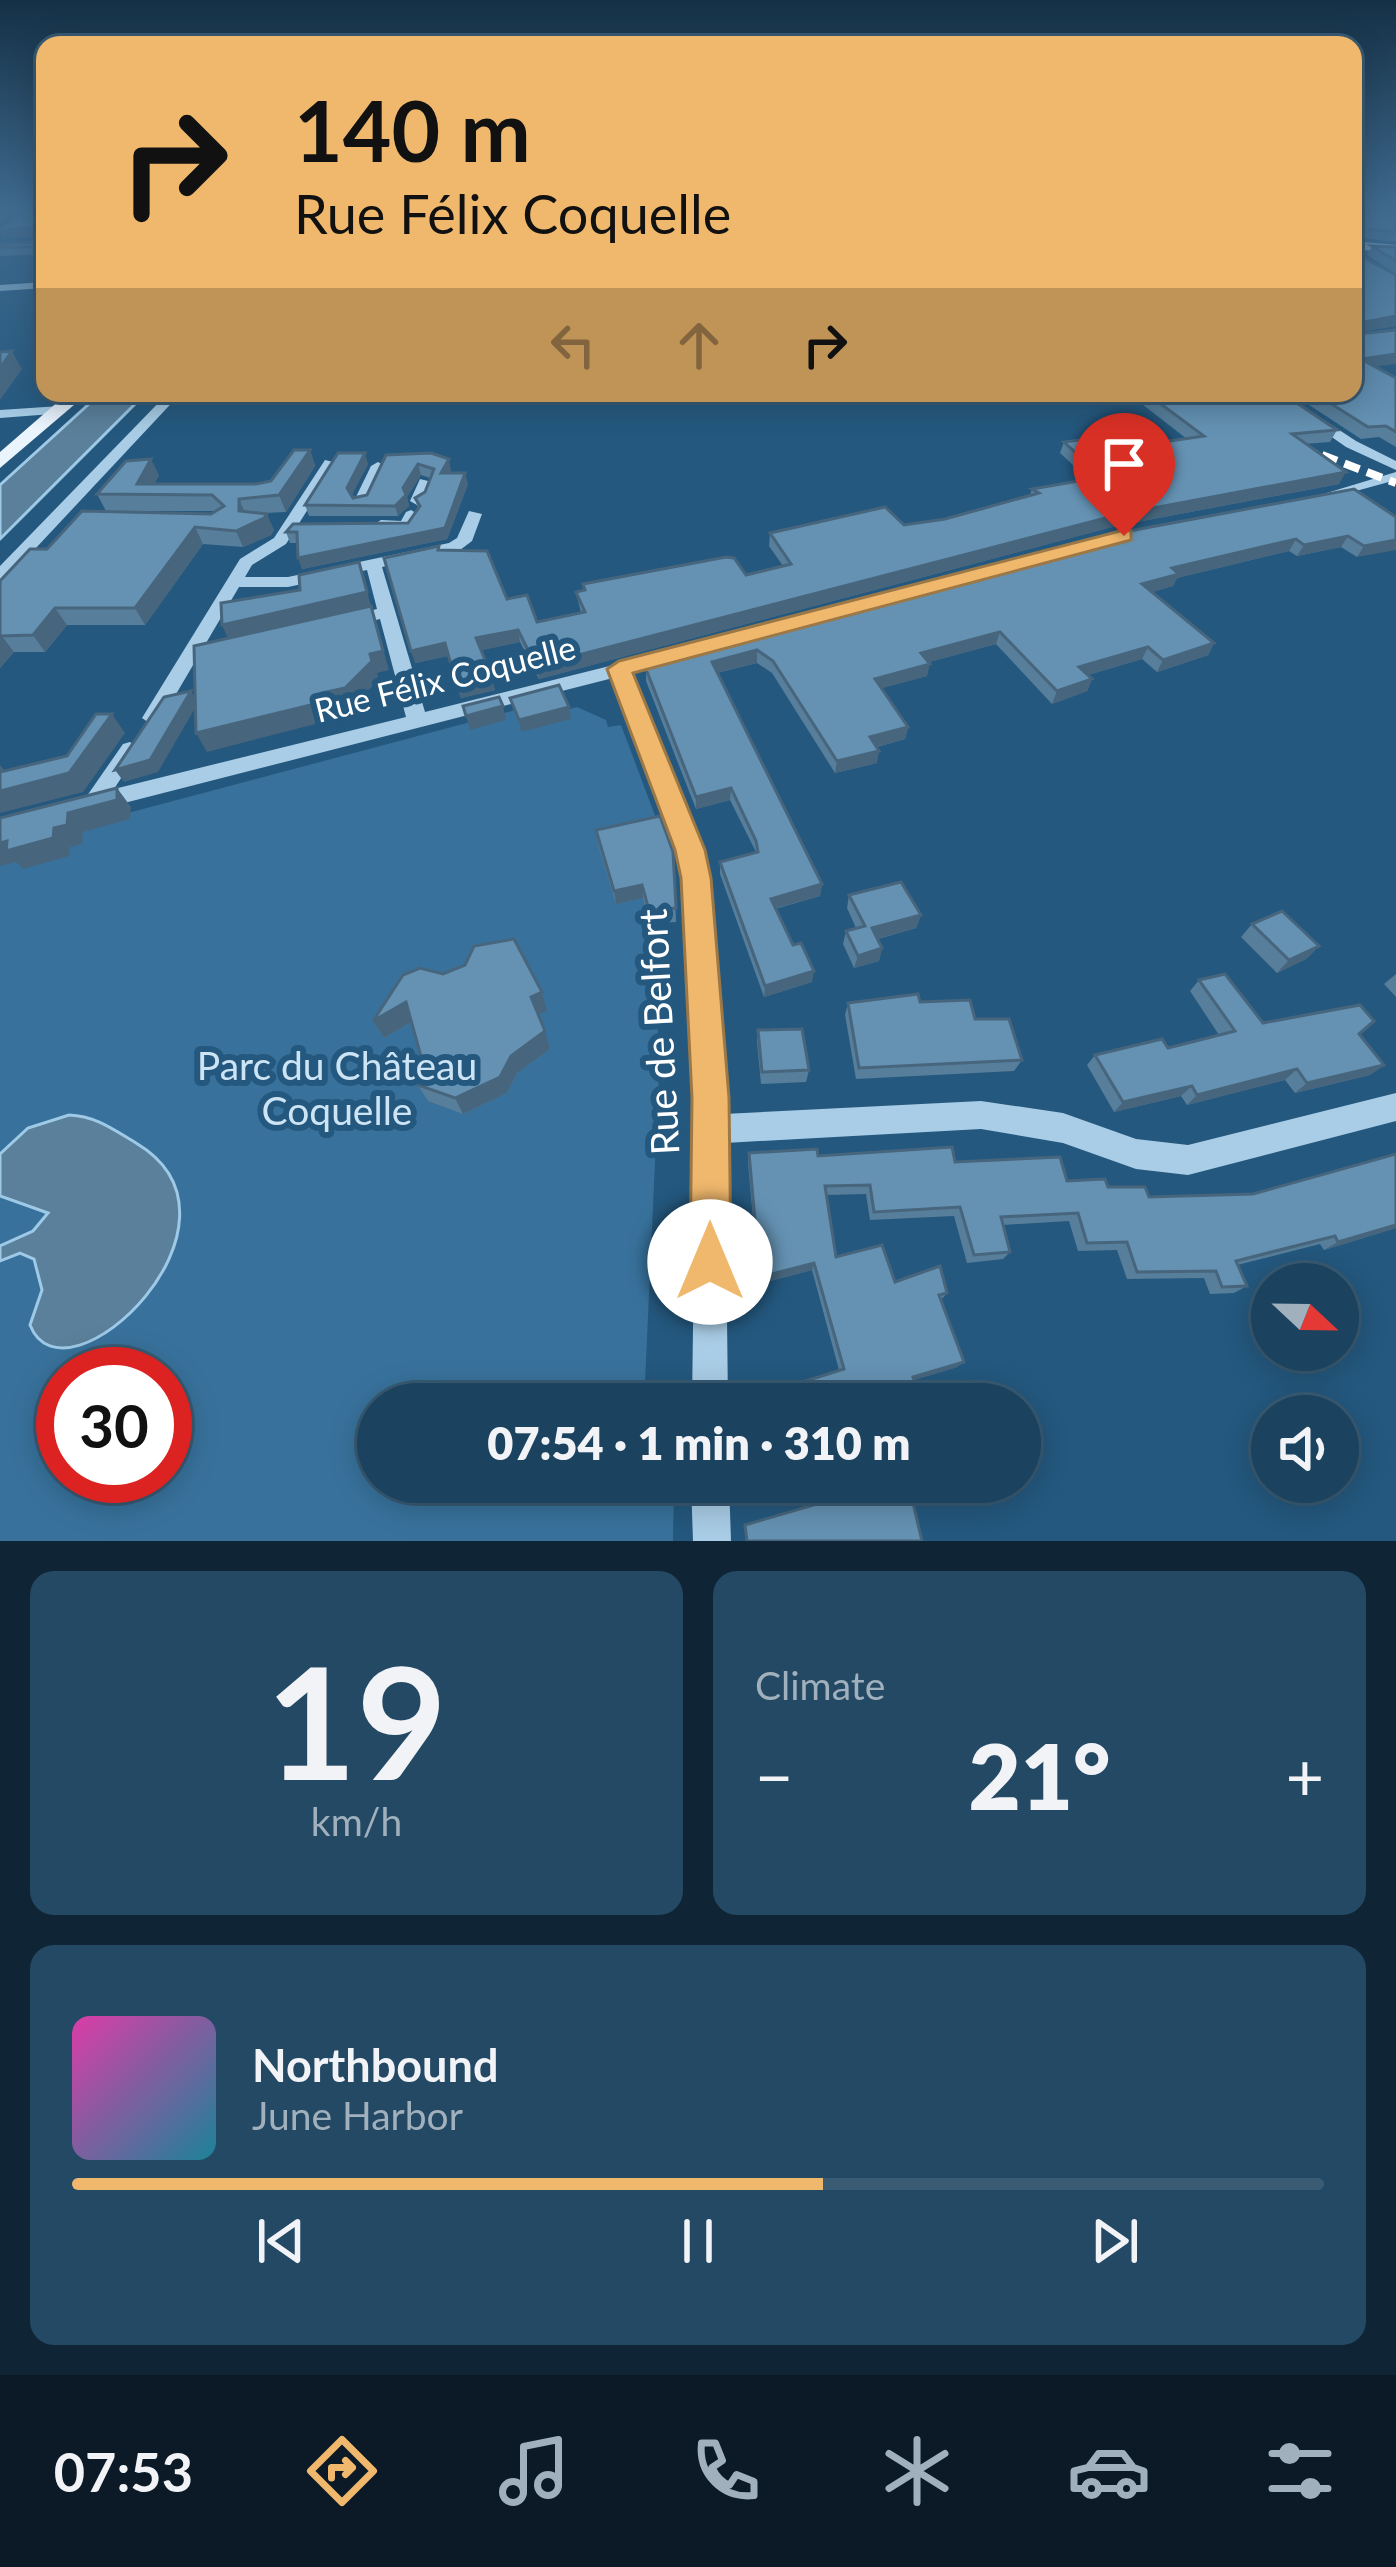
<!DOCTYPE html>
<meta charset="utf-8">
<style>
body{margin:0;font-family:Lato,sans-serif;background:#244964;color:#f1f3f6;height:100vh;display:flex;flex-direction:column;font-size:45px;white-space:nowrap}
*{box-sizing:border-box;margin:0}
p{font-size:39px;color:#a0b0bc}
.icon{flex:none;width:66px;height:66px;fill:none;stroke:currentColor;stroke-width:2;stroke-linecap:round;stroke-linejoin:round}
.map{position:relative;height:1541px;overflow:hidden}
.sheet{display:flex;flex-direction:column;gap:30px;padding:30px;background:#0f2434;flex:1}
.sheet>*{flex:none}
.banner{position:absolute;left:36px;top:36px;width:1326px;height:366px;border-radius:24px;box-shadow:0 6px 30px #0003,0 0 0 3px #395b73;background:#f0b86d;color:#111;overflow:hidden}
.needle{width:78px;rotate:112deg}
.fabs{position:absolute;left:1251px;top:1263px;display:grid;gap:24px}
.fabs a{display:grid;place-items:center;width:108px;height:108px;border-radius:50%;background:#1b425e;box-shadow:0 6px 30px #0003,0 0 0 3px #395b73;font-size:60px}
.speed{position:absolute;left:36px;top:1347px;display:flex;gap:24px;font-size:60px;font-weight:700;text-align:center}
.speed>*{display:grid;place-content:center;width:156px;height:156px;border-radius:50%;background:#1b425e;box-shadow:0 6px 30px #0003,0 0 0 3px #395b73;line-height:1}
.speed .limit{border:18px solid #d22;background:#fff;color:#111}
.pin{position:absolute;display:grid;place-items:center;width:102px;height:102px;color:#fff;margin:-123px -51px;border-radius:50% 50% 50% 0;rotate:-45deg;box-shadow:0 0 12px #0007}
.pin .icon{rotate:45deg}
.me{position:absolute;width:132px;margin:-66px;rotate:0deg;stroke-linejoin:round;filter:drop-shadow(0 0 9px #0008)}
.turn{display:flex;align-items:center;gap:42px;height:252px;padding:0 60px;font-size:54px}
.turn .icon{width:156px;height:156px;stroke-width:2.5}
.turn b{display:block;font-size:84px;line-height:102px}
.lanes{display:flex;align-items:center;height:114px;padding:0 60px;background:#0003;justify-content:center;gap:60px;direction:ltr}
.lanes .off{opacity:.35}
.big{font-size:90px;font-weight:800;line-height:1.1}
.sheet .widget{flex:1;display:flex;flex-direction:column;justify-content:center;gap:18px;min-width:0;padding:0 42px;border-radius:24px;background:#244964}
.sheet .dial{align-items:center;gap:0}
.dial b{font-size:156px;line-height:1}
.song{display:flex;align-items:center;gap:36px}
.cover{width:144px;height:144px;border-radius:18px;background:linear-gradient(135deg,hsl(320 70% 55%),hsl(190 70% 35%))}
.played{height:12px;border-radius:6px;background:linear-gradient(90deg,#f0b86d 60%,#395b73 60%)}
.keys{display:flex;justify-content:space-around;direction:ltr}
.heat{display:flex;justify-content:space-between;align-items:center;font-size:66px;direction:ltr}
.sheet .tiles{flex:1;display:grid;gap:30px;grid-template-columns:1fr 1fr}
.widget:last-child{grid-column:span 2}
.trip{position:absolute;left:357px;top:1383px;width:684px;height:120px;border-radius:60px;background:#1b425e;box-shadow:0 6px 30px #0003,0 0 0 3px #395b73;font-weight:800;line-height:120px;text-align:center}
.tabs{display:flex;height:192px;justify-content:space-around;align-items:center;background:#0b1a26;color:#a0b0bc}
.tabs .icon{width:84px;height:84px}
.tabs .active{color:#f0b86d}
.tabs b{font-size:54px;color:#f1f3f6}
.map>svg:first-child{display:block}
</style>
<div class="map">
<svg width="1396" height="1541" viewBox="0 0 1396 1541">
<rect width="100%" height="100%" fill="#24587e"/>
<path fill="#38729c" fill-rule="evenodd" d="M561,698L567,710L577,707L606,720L608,727L621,725L674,866L676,922L655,923L659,1074L644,1404H378V1482H674L673,1541H0V847ZM63,1374H165V1476H63Z"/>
<g fill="#5b809b" stroke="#9ecae7" stroke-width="3">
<path d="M101,393H146L0,539V485Z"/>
<path d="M69,1115C96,1116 114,1130 136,1143C267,1221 65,1414 30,1325L42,1290L34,1259L20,1253L0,1261V1246L33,1231L48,1213L0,1196V1154L28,1128Z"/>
</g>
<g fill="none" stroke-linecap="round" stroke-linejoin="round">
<g fill="#a9cde6" fill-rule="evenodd">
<path d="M45,282V288L0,291V285Z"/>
<path d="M168,393H181L6,580L0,581V566Z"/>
<path d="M1269,393H1283L1356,441L1396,461V470L1346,447Z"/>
<path d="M60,406L66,410L65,413L0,418V410Z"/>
<path d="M325,460L337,463L286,544L252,565L245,577H288L449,543L457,538L469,511L482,514L472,541L460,550L382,567L425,712L674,650L683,656L681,660L630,673L701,850L708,878L724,1114L981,1101L1063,1113L1136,1139L1188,1145L1396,1093V1121L1188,1175L1136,1169L1063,1143L981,1129L725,1143L728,1404H692L696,1098L684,878L679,850L613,678L93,811L85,809L82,803L123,744L130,742L140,749L114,789L406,717L380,619L346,627L337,622L340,618L377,609L367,570L288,587H239L159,723L152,725L142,718L240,559L274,538Z"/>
<path d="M378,462L385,466L368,501L356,504L354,501L371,466Z"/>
<path d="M1396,472V480L1327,499L1320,495Z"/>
<path d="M420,479L432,482L424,501L417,505L410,501Z"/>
<path d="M411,510L419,515L411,529L381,530L373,525L381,520L401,521L406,512Z"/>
<path d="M691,1482H729L731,1541H693Z"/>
</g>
<g fill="#eaf4fd" fill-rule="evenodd">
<path d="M1353,241L1396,245V253L1353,249Z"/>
<path d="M68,393H88L0,468V452Z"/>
</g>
<path stroke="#fff" stroke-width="6" stroke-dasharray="12 6" stroke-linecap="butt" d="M1289,443L1330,458"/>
<path stroke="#fff" stroke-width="8" stroke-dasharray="16 8" stroke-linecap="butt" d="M1322,455L1396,483"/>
</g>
<g fill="#577e9a">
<path d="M45,211V254L0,256V245L44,241L43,236L3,238L0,229Z"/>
<path d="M1353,211H1396V242L1353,237L1355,253L1396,275V327V326L1358,332L1375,367L1396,378V447L1379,437L1361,439L1291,393H1353Z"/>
<path d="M1372,246L1396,247V274L1367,255Z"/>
<path d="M1094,393H1282L1337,430L1330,442L1305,444L1339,484L1116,526L539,679L520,642L481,650L495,690L461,698L448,656L415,663L440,550L537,622L581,613L576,592L583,590V584L746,575L783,566L769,546L770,533L904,525L945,519L1030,495L1032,489L1088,479L1060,453L1064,442L1109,450L1187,439L1133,397L1116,403Z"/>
<path d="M310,450L315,466L286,512L265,513L274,530L271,535L243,547L203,544L145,625H67L45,652H14L0,668V581L47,549L211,514L216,511H106L97,494L159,475L154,484H256L271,481Z"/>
<path d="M386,455L451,470L449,473L468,484L447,539L302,569L297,543H290L286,532L408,523L418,509L415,498L425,492L430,478L421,475L407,497L409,506L398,516H309L305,505L368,464L351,496L353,498L367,495Z"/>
<path d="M1396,517L1357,557L1341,547L1297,556L1289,551L1177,578L1173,586L1152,592L1214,643L1208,655L1157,672L1142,659L1088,675L1092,679L1087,691L1052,704L996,644L929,662L927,676L881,688L908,727L905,739L877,747V763L835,773L772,673L757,663L717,673L822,884L820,896L775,909L812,982L764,997L720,874V862L756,852L730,800L696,809L646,681V669Z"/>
<path d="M596,830L673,852L676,922L650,923L643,898L616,904L598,844Z"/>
<path d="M849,895L921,915L916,928L878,939L882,948L879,961L854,968L843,944L846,931L856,928L847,908Z"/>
<path d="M1252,924L1319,946L1306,959L1277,973L1241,937Z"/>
<path d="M1396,974V997L1384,984Z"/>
<path d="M1199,980L1263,1023L1359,1034L1384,1065L1370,1075L1295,1093L1285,1080L1187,1105L1181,1096L1114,1112L1087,1065L1095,1055L1168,1048L1219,1035L1190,991Z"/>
<path d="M920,1002L975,1019L1022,1060L1014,1071L856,1079L845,1015L848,1003Z"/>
<path d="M547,1011L538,1015L550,1049L517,1073L507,1093L463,1114L428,1101L418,1085L425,1071L412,1022L384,1038L373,1021Z"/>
<path d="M758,1030L809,1070L806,1082L761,1084L757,1042Z"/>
<path d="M749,1153L955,1162L1108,1187L1149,1197L1396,1228L1324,1250L1320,1244L1237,1265L1247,1286L1234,1293L1210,1294L1204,1278L1127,1279L1117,1250L1078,1251L1069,1221L1003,1225L1010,1252L1003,1259L967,1263L954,1216L870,1220L866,1194L826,1195L836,1257L895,1282L947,1293L941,1300L964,1362L957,1367L914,1380L922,1404H891L886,1388L834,1404H784L781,1393L783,1388L839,1370L812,1270L759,1284L748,1163Z"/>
</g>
<g fill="#47667d">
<path d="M2,211H15L0,224V213Z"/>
<path d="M41,227L45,236L3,238L0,232V230Z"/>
<path d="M1396,316V326L1353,333L1354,324Z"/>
<path d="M12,351L22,369L0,400V368Z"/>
<path d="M1396,354V364L1355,369L1361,359Z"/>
<path d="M1120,393H1134L1133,397L1116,403Z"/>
<path d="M310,450L315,466L286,512L279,495Z"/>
<path d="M365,453L368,464L350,499L347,488Z"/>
<path d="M151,459L159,475L148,495L137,484Z"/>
<path d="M449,459L451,470L444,484L441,473Z"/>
<path d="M418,464L421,475L407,497L409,506L398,516L395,506Z"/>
<path d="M1346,472L1339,484L1116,526L539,679L536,666L1121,514Z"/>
<path d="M465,473L468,484L447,539L302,569L298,558L445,528Z"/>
<path d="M239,499L246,515L267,514L274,530L271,535L243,547L236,531Z"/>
<path d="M195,527L203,544L145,625L135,608Z"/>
<path d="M1348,536L1341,547L1297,556L1304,545Z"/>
<path d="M1296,539L1289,551L1177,578L1173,586L1137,596L1142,584L1172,568Z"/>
<path d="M1396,540V550L1357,557L1364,546Z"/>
<path d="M359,562L371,606L228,638L222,625Z"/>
<path d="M371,606L389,670L377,673L379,680L352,706L329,712L331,720L207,752L196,733L322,693L370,654Z"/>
<path d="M55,608L67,625L45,652L33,635Z"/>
<path d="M518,630L520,642L479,651L476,638Z"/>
<path d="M1000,632L996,644L918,665L921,653Z"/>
<path d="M1,635L14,652L0,668V636Z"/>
<path d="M445,643L448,656L415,663L411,651Z"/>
<path d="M1214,643L1208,655L1157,672L1163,660Z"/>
<path d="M1148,647L1142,659L1074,679L1079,667Z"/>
<path d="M757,650V663L712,674V662Z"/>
<path d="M930,664L927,676L872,691L875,679Z"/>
<path d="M492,677L495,690L461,698L457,686Z"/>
<path d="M1092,679L1087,691L1052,704L1057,691Z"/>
<path d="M191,691L198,703L158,772L124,782L115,770Z"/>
<path d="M503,706L506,720L470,730L466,716Z"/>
<path d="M569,707L571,719L521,732L519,720Z"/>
<path d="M112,714L125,733L83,792L0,813V765L16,784L69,773Z"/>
<path d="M908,727L905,739L868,749L870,737Z"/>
<path d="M879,751L877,763L835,773L837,761Z"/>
<path d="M117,788L131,807L130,819L83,832L82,844L70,847L69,856L23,869L16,862L0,866V843L68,813Z"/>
<path d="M731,788L730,800L696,809V797Z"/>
<path d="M822,884L820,896L769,910L771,899Z"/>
<path d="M642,885L643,898L616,904L614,891Z"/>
<path d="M921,915L916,928L869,941L872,928Z"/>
<path d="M1319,946L1306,959L1277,973L1289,960Z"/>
<path d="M882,948L879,961L854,968L858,956Z"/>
<path d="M814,971L812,982L764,997L765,986Z"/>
<path d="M542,992L547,1011L536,1016L531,997Z"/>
<path d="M406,1002L415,1020L384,1038L373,1021Z"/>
<path d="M545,1031L550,1049L517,1073L507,1093L463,1114L455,1098Z"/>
<path d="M1384,1065L1370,1075L1295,1093L1307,1083Z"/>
<path d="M1297,1069L1285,1080L1187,1105L1197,1095Z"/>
<path d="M1192,1086L1181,1096L1114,1112L1123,1102Z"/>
<path d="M1396,1225V1228L1324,1250L1338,1242Z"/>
<path d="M814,1263L812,1270L759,1284L760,1277Z"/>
<path d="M964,1362L957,1367L908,1382L913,1377Z"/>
<path d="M891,1383L886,1388L834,1404H822Z"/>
</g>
<g fill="#6592b3" stroke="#47667d" stroke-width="3">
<path d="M22,211H45V246L0,248V245L44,241L41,227L0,230Z"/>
<path d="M1353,211H1396V232L1358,228L1353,232Z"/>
<path d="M1353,234L1355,253L1396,275V316L1354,324L1359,334L1396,330V354L1361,359L1396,378V432L1386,426L1368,427L1314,393H1353Z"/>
<path d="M1372,246L1396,247V261Z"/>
<path d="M12,351L0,368V352Z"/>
<path d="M1146,393H1282L1337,430L1292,434L1346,472L1121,514L536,666L518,630L476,638L492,677L457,686L445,643L411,651L384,558L439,546L438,550L487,551L507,599L527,595L537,622L585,612L576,592L585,590L583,584L726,557L734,558L746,575L791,564L770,533L885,507L904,525L945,519L1039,493L1032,489L1102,477L1064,442L1096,438L1109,450L1204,436Z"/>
<path d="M294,450H310L279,495L239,499V511L267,514L264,518L236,531L195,527L135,608H55L33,635L0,636V581L30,549H47L82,511L211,514L224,506L212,495L97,494L126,461L151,459L137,484H256L271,481Z"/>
<path d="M338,453H365L347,488L353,498L367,495L386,455L431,453L449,459L441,473H465L445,528L298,558L297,532H286L293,524L408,523L420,506L415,498L425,492L434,469L418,464L403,488L406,495L395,506L305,505Z"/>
<path d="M1354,489L1396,517V540L1364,546L1348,536L1304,545L1296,539L1172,568L1179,574L1142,584L1214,643L1163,660L1148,647L1079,667L1092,679L1057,691L1000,632L921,653L930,664L875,679L908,727L870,737L879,751L837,761L773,661L757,650L712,662L822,884L771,899L793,945L801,943L814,971L765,986L720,862L758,852L756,841L731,788L696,797L646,669L652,660L1124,532Z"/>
<path d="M359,562L367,592L222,625L221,603L300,590L299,575Z"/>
<path d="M371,606L383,651L370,654L372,661L345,688L322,693L323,702L196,733L194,646Z"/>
<path d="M559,685L569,707L519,720L510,698Z"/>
<path d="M191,691L150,760L115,770L164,697Z"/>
<path d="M499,697L503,706L466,716L463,706Z"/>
<path d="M96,714H112L69,773L0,791V772L67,756Z"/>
<path d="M117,788V800L68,813L67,825L54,828L53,838L6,851L7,841L0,843V818Z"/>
<path d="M660,816L673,852L676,908L649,910L642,885L614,891L596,830Z"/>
<path d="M901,882L921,915L872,928L882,948L858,956L846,931L865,926L849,895Z"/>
<path d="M1282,911L1319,946L1289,960L1252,924Z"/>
<path d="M514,939L542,992L531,997L545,1031L511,1056L500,1077L455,1098L418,1085L425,1071L406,1002L373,1021L403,975L420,968L443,974L465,965L474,946Z"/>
<path d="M1225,974L1263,1023L1360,1005L1374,1021L1359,1034L1384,1065L1307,1083L1297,1069L1197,1095L1192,1086L1123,1102L1095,1055L1162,1039L1168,1048L1235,1031L1199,980Z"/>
<path d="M918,994L920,1002L970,1000L975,1019H1009L1022,1060L859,1068L848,1003Z"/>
<path d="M802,1029L809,1070L762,1072L758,1030Z"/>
<path d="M952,1147L955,1162L1060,1157L1067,1181L1105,1179L1108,1187H1145L1149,1197L1253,1194L1396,1154V1225L1338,1242L1335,1236L1236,1261L1247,1286L1222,1287L1216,1271L1137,1272L1127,1242L1087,1243L1078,1213L1001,1217L1010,1252L974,1255L960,1207L874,1212L870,1185L825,1186L836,1257L882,1245L895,1282L940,1266L947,1293L939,1295L964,1362L913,1377L922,1404H897L891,1383L822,1404H787L783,1388L844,1369L814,1263L760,1277L749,1153L817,1149L818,1156Z"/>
<path d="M893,1482H908L922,1541H747L745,1525Z"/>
</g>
<linearGradient id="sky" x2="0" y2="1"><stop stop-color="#143045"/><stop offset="0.49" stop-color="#3f6a8f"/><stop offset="1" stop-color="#3f6a8f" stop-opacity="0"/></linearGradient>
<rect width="1396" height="427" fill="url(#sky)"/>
<path fill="#f0b86d" stroke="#9c7847" stroke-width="3" d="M1124,530L1131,531V540L633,673L705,850L711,878L729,1098L731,1262L725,1276L710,1282L696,1276L690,1262L692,1098L681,878L675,850L607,669L619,661Z"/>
<g text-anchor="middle" stroke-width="12" stroke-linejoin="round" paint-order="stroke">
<g font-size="33" fill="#fff" stroke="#24587e">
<text transform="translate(445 679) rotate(-14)" y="12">Rue Félix Coquelle</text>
</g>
<g font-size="39" fill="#fff" stroke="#24587e">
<text transform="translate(659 1032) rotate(-93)" y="14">Rue de Belfort</text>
</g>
<g font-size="39" fill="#cde4f5" stroke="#24587e">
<text x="337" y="1080">Parc du Château<tspan x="337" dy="45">Coquelle</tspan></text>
</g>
</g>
</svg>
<div class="fabs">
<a><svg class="needle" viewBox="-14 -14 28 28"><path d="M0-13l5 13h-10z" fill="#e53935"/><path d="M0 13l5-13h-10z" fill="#a0b0bc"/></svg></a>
<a><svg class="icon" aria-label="sound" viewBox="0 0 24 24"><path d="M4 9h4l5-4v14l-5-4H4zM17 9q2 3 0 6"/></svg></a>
</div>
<div class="speed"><div class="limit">30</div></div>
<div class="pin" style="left:1124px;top:536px;background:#d93025"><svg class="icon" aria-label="arrive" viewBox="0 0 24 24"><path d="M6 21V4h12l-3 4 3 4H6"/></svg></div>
<svg class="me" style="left:710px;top:1262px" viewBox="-20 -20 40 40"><circle r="19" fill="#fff"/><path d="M0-13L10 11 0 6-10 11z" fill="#f0b86d"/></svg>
<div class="trip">07:54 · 1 min · 310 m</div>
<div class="banner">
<div class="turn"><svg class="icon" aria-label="right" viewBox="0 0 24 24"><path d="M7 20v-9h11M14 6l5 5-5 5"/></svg><div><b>140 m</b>Rue Félix Coquelle</div></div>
<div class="lanes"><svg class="icon off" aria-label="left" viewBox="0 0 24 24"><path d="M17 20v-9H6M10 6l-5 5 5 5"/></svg><svg class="icon off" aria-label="ahead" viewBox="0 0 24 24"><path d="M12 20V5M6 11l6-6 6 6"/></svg><svg class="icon" aria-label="right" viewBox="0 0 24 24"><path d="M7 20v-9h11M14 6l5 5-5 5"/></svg></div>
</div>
</div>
<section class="sheet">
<div class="tiles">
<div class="widget dial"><b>19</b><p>km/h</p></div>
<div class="widget"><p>Climate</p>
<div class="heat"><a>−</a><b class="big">21°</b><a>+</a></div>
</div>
<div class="widget">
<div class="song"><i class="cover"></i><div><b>Northbound</b><p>June Harbor</p></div></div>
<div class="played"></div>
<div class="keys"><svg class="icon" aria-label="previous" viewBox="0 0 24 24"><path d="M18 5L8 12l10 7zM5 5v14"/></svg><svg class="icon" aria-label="pause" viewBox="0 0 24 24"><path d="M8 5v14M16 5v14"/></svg><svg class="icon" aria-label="next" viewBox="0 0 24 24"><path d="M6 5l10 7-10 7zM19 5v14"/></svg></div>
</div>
</div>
</section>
<nav class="tabs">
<b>07:53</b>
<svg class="icon active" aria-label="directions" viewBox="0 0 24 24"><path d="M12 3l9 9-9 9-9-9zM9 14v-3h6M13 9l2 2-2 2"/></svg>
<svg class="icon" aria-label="music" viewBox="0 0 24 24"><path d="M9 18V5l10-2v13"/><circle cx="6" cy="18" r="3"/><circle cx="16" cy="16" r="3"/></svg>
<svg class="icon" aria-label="phone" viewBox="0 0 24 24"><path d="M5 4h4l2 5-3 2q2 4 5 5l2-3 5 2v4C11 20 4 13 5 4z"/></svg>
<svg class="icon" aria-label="climate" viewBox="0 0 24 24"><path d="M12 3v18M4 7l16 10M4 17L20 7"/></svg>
<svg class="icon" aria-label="car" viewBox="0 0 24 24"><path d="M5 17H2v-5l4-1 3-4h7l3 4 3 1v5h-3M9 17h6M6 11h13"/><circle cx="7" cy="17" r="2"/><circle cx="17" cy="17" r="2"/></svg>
<svg class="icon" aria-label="filters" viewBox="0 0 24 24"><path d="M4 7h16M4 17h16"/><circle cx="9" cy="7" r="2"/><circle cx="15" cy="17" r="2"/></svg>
</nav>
